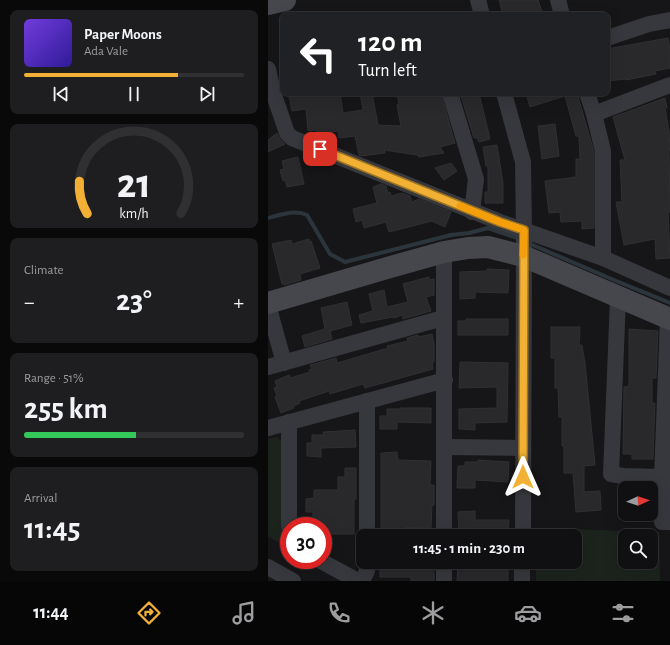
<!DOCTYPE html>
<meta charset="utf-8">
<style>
body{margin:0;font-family:"Alegreya Sans",sans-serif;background:#1e1e20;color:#f1f3f6;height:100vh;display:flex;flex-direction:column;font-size:15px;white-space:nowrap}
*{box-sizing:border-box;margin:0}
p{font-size:13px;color:#9c9d9f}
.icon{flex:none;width:22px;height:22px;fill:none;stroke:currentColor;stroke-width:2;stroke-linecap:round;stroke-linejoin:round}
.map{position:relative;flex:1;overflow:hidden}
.side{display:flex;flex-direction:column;gap:10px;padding:10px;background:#09090a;width:268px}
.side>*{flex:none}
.guide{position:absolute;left:12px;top:12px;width:330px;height:84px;border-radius:8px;box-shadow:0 4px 16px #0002,0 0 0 1px #303032;background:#202124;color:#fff;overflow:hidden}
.needle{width:26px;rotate:87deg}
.buttons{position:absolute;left:350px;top:481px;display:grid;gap:8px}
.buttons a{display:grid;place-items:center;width:40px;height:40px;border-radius:8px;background:#101012;box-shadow:0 4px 16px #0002,0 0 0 1px #303032;font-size:20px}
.speed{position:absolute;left:12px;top:517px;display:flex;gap:8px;font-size:20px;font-weight:700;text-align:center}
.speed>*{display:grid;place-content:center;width:52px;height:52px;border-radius:50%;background:#101012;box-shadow:0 4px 16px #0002,0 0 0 1px #303032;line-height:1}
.speed .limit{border:6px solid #d22;background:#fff;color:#111}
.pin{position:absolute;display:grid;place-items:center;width:34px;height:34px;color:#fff;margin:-17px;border-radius:8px;box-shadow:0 2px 6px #0006}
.me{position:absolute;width:44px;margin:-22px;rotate:0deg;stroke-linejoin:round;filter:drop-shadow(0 0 3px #0008)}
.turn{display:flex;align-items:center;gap:14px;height:84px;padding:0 12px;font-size:18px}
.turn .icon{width:52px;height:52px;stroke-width:2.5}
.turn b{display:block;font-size:28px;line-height:34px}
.big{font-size:30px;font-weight:600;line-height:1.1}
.side .card{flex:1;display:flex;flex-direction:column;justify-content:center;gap:6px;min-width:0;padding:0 14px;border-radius:8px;background:#1e1e20}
.side .dial{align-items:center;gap:0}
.dial svg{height:104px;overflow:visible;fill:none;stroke:#303032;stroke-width:7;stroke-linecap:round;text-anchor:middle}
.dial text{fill:#f1f3f6;stroke:none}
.song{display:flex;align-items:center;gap:12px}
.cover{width:48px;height:48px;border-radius:6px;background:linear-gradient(135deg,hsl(260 70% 55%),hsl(250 70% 35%))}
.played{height:4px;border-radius:2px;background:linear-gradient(90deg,#f2b134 70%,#303032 70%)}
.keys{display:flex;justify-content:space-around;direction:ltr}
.heat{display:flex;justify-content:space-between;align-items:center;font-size:22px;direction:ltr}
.charge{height:6px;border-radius:3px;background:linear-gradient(90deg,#34c759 51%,#303032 0)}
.trip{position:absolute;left:88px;top:529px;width:226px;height:40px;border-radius:8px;background:#101012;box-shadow:0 4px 16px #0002,0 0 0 1px #303032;font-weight:600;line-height:40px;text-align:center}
.tab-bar{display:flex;height:64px;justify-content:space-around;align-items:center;background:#060607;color:#9c9d9f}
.tab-bar .icon{width:28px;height:28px}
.tab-bar .active{color:#f2b134}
.tab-bar b{font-size:18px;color:#f1f3f6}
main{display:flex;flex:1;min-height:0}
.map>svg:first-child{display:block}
</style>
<main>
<section class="side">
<div class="card">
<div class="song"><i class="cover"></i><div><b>Paper Moons</b><p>Ada Vale</p></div></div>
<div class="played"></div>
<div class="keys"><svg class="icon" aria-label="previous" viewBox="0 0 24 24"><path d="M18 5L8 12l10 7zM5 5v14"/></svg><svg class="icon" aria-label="pause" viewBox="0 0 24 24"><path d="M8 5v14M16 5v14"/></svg><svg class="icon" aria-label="next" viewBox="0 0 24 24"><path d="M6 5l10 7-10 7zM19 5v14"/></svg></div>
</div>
<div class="card dial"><svg viewBox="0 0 100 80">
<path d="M14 69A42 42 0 1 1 86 69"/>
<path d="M14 69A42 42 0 0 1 8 44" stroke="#f2b134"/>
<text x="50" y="56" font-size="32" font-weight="700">21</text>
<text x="50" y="72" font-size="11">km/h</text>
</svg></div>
<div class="card"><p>Climate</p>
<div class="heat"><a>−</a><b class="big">23°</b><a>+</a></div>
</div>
<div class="card"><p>Range · 51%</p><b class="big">255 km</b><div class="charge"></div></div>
<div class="card"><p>Arrival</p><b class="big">11:45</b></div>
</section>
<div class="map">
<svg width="402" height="581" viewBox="0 0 402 581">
<rect width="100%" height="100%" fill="#161618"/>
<g fill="#1c231d" fill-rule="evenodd">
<path d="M9,437L15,442L16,545L0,537V439Z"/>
<path d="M268,528L391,532L392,581H268V562H307V536H268ZM357,536H383V562H357Z"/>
</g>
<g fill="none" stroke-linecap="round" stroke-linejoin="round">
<g stroke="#2c353c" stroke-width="4">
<path d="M0,218C12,215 27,209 39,215L62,254L77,262L183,235L201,233L220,228L252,239"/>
<path d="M260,243L346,280L402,303"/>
</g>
</g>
<g fill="#29292c" stroke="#303034">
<path d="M231,0H270L275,15H235Z"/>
<path d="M400,38L402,50V68L387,71L388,74L358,80V79L339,81V49Z"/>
<path d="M43,93H72L75,113L95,110L92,93H104L110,125L133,126L129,105L131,104L129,93H173L187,143L172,147L176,153L151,157L149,155L116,150L117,153L93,156L91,155L87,136L71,138L70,131L49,134V130L40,131L38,109L24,111L21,96Z"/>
<path d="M206,93H211L222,139L211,142L209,138H206L193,96Z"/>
<path d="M258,93H309L326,152V228L314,229V221L293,222L292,212L281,213L277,181L308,177V159H312L311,136H308L297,96L262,107Z"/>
<path d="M397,98L399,108H397L401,131L402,150H401L402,212H400L402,258L388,259L387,239L356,245L348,202H354L352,160H357L345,117Z"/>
<path d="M287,124L291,156L274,159L270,126Z"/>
<path d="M9,133L12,139L17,144L0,152V140Z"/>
<path d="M229,145L235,183V203H217V192H220V166H218L215,147Z"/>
<path d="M30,157L36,184L19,187L17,180L15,181L12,170L16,169L14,161Z"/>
<path d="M183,163L189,171L176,180L167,168Z"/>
<path d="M113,184L118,186L120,193L122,192L123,196L134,193L142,196L144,202L151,199L183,212L177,227L164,221L121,232L118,222L96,228L94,220L88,222L85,209L109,203L105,187Z"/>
<path d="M41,239V242L43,241L52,268L32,274L33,280L16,285V284H14L4,244L23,240L24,244Z"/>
<path d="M219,269L241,270L240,293L207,292V298L192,299V272L219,271Z"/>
<path d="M161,277V280L166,279V295L158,297L163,311L135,319L134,315L126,318L125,317L93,323L91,315L105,311L101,294L116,290L119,307L140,302L135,284Z"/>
<path d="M79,302L84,325L62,331L64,339L37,347L34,336L57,329L53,308Z"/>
<path d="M198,319H240V335H190V321H198Z"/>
<path d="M283,327H312L311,345H314L317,363L327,465L316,466V492L332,491L333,510L308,512L305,473H296V446H294V417H291L290,388H287V358H283Z"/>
<path d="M361,329L390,331L388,378H384V403H387L385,459H364V454H355L356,387L361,386Z"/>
<path d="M164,334L166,344V362L164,363L165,369L97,388L95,384L62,394L61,391L31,401L32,403L25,406L26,408L13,413L7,397L9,396L6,388L9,387L7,381L21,375L22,378L42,372L41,370L44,369L42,365L68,358L69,363L120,348L119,346L140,341L139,338L150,335V337Z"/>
<path d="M192,362L240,363L239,422L207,423V430L191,429V409L229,408V387L191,388Z"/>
<path d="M132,408H163V423L129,422V429H112V416H119V409H132Z"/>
<path d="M87,430L88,447L53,448V457L39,456V443H44V435H56L55,432Z"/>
<path d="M129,452L130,460L163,461L162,485H166V505H164L163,528L130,527V531H113V453Z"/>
<path d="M210,460L241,462L240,482L207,480V488H189L190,466H197V462H210Z"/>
<path d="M77,468H88V499H86V534H55V520H45V512H38V499L46,498V490H70V477H77Z"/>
<path d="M207,511V520H241L240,536L191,534L190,512Z"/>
<path d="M112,562H163V566H166V581H143V577H112Z"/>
<path d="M190,562H240V581H189Z"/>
</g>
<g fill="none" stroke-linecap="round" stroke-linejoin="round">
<g stroke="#37383d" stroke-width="16">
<path d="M210,0L214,15"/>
<path d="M290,0L294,15"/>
<path d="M339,38L381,24L402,20"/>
<path d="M0,69L5,92L19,133L24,138L232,222L335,258L402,288"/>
<path d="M182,93L208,179L204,212"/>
<path d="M236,93L255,162L256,230L255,536"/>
<path d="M319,93L326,114L335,151V258"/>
<path d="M326,114L402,85"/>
<path d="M176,252V536"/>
<path d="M350,298L343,474L355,476L394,477"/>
<path d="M0,305L16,363"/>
<path d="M400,318L394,477V522H402"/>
<path d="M0,367L175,318"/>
<path d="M21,422V526"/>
<path d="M0,428L177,380"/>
<path d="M177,447L255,448"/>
<path d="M99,536V401"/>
<path d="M51,560L90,581"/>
<path d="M0,567L25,581"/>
<path d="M94,581L99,571V562"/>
<path d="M176,581V562"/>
<path d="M254,581V562"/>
</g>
<g stroke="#45474d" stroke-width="22">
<path d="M0,4L17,0"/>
<path d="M0,303L119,268L176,252L200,248L220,247L255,256L402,319"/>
</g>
</g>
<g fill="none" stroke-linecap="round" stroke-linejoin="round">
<g stroke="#9d7322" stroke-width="10">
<path id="route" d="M52,149L232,222L256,230L255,477"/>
</g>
<use href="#route" stroke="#f2b134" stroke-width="7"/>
<path stroke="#f59e0b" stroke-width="7" d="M192,206L232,222L256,230L255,255"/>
</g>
</svg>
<div class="buttons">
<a><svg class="needle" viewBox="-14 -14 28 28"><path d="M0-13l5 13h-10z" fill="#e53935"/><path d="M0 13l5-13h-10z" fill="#9c9d9f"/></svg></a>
<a><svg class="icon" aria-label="search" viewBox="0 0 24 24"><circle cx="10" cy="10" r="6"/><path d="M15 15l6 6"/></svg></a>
</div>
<div class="speed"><div class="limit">30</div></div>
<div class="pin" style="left:52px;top:149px;background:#d93025"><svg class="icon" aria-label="arrive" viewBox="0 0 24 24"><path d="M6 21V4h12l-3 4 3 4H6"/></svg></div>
<svg class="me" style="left:255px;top:477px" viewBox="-20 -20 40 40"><path d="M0-17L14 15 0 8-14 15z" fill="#f2b134" stroke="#fff" stroke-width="4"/></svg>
<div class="trip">11:45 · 1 min · 230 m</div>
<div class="guide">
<div class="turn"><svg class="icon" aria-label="left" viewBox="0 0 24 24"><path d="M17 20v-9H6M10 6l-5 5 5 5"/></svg><div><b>120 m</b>Turn left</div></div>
</div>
</div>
</main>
<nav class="tab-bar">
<b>11:44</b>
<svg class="icon active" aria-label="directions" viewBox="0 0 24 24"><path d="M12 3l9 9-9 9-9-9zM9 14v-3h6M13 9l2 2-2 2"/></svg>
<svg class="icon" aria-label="music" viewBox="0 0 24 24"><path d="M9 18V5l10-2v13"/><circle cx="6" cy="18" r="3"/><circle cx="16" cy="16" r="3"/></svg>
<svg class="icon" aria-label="phone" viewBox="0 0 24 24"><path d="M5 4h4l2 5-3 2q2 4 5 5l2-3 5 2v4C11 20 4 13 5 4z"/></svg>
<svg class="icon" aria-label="climate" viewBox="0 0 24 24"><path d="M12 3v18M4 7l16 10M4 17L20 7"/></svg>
<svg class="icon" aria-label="car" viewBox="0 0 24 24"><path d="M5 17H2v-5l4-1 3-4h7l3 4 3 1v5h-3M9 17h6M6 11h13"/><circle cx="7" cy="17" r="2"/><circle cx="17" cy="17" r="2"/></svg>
<svg class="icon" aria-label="filters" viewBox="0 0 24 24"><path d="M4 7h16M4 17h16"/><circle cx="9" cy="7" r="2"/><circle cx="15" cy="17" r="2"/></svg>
</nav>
